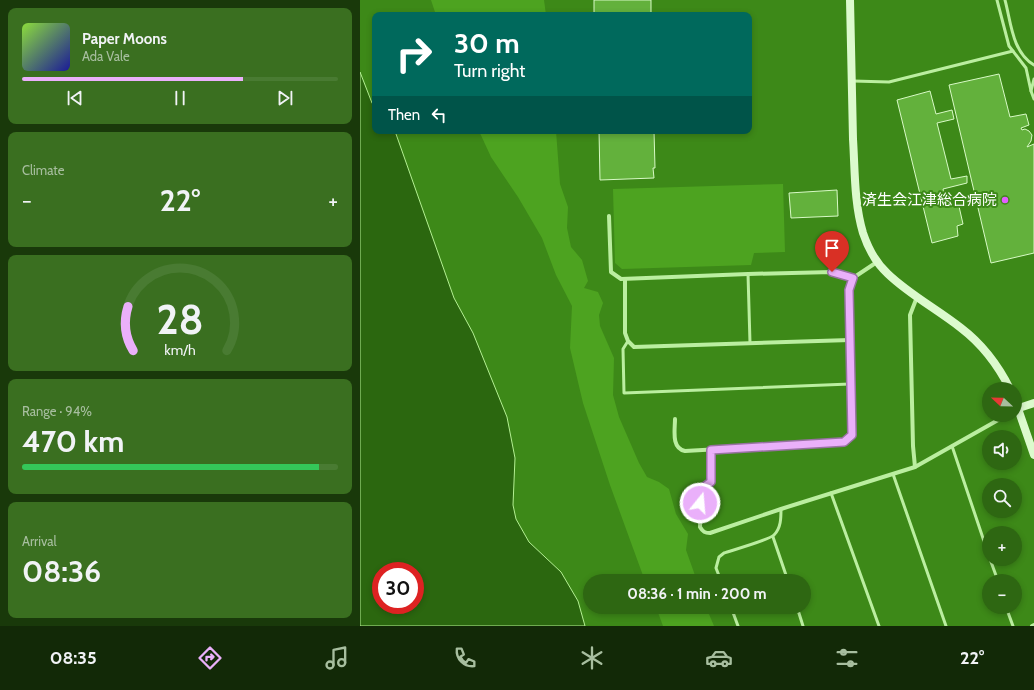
<!DOCTYPE html>
<meta charset="utf-8">
<style>
body{margin:0;font-family:Cabin,"Noto Sans JP",sans-serif;background:#3a6f20;color:#f1f3f6;height:100vh;display:flex;flex-direction:column;font-size:15px;white-space:nowrap}
*{box-sizing:border-box;margin:0}
p{font-size:13px;color:#a7be9f}
.icon{flex:none;width:22px;height:22px;fill:none;stroke:currentColor;stroke-width:2;stroke-linecap:round;stroke-linejoin:round}
.map{position:relative;flex:1;overflow:hidden}
.details{display:flex;flex-direction:column;gap:8px;padding:8px;background:#19390a;width:360px}
.details>*{flex:none}
.hud{position:absolute;left:12px;top:12px;width:380px;height:122px;border-radius:8px;box-shadow:0 2px 6px #0003;background:#00695c;color:#fff;overflow:hidden}
.needle{width:26px;rotate:292deg}
.fabs{position:absolute;left:622px;top:382px;display:grid;gap:8px}
.fabs a{display:grid;place-items:center;width:40px;height:40px;border-radius:50%;background:#2e6712;box-shadow:0 2px 6px #0003;font-size:20px}
.speed{position:absolute;left:12px;top:562px;display:flex;gap:8px;font-size:20px;font-weight:700;text-align:center}
.speed>*{display:grid;place-content:center;width:52px;height:52px;border-radius:50%;background:#2e6712;box-shadow:0 2px 6px #0003;line-height:1}
.speed .limit{border:6px solid #d22;background:#fff;color:#111}
.pin{position:absolute;display:grid;place-items:center;width:34px;height:34px;color:#fff;margin:-41px -17px;border-radius:50% 50% 50% 0;rotate:-45deg;box-shadow:0 0 4px #0007}
.pin .icon{rotate:45deg}
.me{position:absolute;width:44px;margin:-22px;rotate:17deg;stroke-linejoin:round;filter:drop-shadow(0 0 3px #0008)}
.turn{display:flex;align-items:center;gap:14px;height:84px;padding:0 16px;font-size:18px}
.turn .icon{width:52px;height:52px;stroke-width:2.5}
.turn b{display:block;font-size:28px;line-height:34px}
.then{display:flex;align-items:center;height:38px;padding:0 16px;background:#0003;gap:8px;font-size:15px}
.big{font-size:30px;font-weight:700;line-height:1.1}
.details .widget{flex:1;display:flex;flex-direction:column;justify-content:center;gap:6px;min-width:0;padding:0 14px;border-radius:8px;background:#3a6f20}
.details .dial{align-items:center;gap:0}
.dial svg{height:104px;overflow:visible;fill:none;stroke:#497b32;stroke-width:7;stroke-linecap:round;text-anchor:middle}
.dial text{fill:#f1f3f6;stroke:none}
.song{display:flex;align-items:center;gap:12px}
.cover{width:48px;height:48px;border-radius:6px;background:linear-gradient(135deg,hsl(90 70% 55%),hsl(240 70% 35%))}
.played{height:4px;border-radius:2px;background:linear-gradient(90deg,#eab0fa 70%,#497b32 70%)}
.keys{display:flex;justify-content:space-around;direction:ltr}
.heat{display:flex;justify-content:space-between;align-items:center;font-size:22px;direction:ltr}
.charge{height:6px;border-radius:3px;background:linear-gradient(90deg,#34c759 94%,#497b32 0)}
.trip{position:absolute;left:223px;top:574px;width:228px;height:40px;border-radius:20px;background:#2e6712;box-shadow:0 2px 6px #0003;font-weight:700;line-height:40px;text-align:center}
.tab-bar{display:flex;height:64px;justify-content:space-around;align-items:center;background:#122907;color:#a7be9f}
.tab-bar .icon{width:28px;height:28px}
.tab-bar .current{color:#eab0fa}
.tab-bar b{font-size:18px;color:#f1f3f6}
main{display:flex;flex:1;min-height:0}
.map>svg:first-child{display:block}
</style>
<main>
<section class="details">
<div class="widget">
<div class="song"><i class="cover"></i><div><b>Paper Moons</b><p>Ada Vale</p></div></div>
<div class="played"></div>
<div class="keys"><svg class="icon" aria-label="previous" viewBox="0 0 24 24"><path d="M18 5L8 12l10 7zM5 5v14"/></svg><svg class="icon" aria-label="pause" viewBox="0 0 24 24"><path d="M8 5v14M16 5v14"/></svg><svg class="icon" aria-label="next" viewBox="0 0 24 24"><path d="M6 5l10 7-10 7zM19 5v14"/></svg></div>
</div>
<div class="widget"><p>Climate</p>
<div class="heat"><a>−</a><b class="big">22°</b><a>+</a></div>
</div>
<div class="widget dial"><svg viewBox="0 0 100 80">
<path d="M14 69A42 42 0 1 1 86 69"/>
<path d="M14 69A42 42 0 0 1 10 35" stroke="#eab0fa"/>
<text x="50" y="56" font-size="32" font-weight="700">28</text>
<text x="50" y="72" font-size="11">km/h</text>
</svg></div>
<div class="widget"><p>Range · 94%</p><b class="big">470 km</b><div class="charge"></div></div>
<div class="widget"><p>Arrival</p><b class="big">08:36</b></div>
</section>
<div class="map">
<svg width="674" height="626" viewBox="0 0 674 626">
<rect width="100%" height="100%" fill="#3d8918"/>
<g fill="#4da320">
<path d="M71,0H184L186,15H76Z"/>
<path d="M119,131H196L200,184L208,207L207,228L211,247L222,260L228,281L224,288L238,292L243,303L239,315L240,326L254,358L253,395L259,417L279,463L287,477L299,482L309,489L316,514L328,534L326,550L337,581H285L250,485L223,403L210,348L212,306L196,275L182,238L158,197L131,157Z"/>
<path d="M423,184L425,252L394,253L391,265L262,269L255,263L253,189Z"/>
<path d="M296,607H346L354,626H303Z"/>
</g>
<path fill="#2b670f" stroke="#b4f093" fill-rule="evenodd" d="M0,72L12,103L15,107V131H34L36,134L94,298L113,333L147,417L155,458L153,505L156,519L169,542L201,572L218,601L225,626H0ZM21,571H55V605H21Z"/>
<g fill="#63b13c" stroke="#d8fac6">
<rect x="234" y="0" width="57" height="15"/>
<path d="M639,74L650,117L666,114L669,125L661,128L662,130L665,129L669,131L672,135L671,141L667,147L674,144V253L631,263L589,85Z"/>
<path d="M570,91L576,114L592,110L594,119L577,123L591,179L607,176V183L583,189L587,205L598,202L603,224L597,226L598,236L572,243L537,100Z"/>
<path d="M239,131H294L295,168H293L294,178L240,180Z"/>
<path d="M477,190L478,216L431,218L429,193Z"/>
</g>
<g fill="none" stroke-linecap="round" stroke-linejoin="round">
<g stroke="#bbeea0" stroke-width="3">
<path d="M637,0L649,46L666,68L671,91"/>
<path d="M645,0C651,22 652,52 674,65"/>
<path d="M674,79L671,91L674,99"/>
<path d="M493,81L529,82L653,51"/>
<path d="M388,274L390,343"/>
<path d="M268,341L263,349L264,393L490,384"/>
<path d="M592,446L629,556"/>
<path d="M533,474L586,626"/>
<path d="M471,493L519,626"/>
<path d="M413,537L428,581"/>
<path d="M630,559L638,581"/>
<path d="M361,581L356,568L359,557L364,553C373,550 409,540 414,535C421,528 421,518 421,509"/>
<path d="M371,607L378,626"/>
<path d="M437,607L443,626"/>
<path d="M646,607L653,626"/>
</g>
<g stroke="#bbeea0" stroke-width="4">
<path d="M249,216L251,272L261,279L388,274L472,272L493,278"/>
<path d="M265,280V333L268,341L274,347L490,340"/>
<path d="M315,419C315,430 311,448 325,451L484,442L492,435L489,290L493,278L517,262"/>
<path d="M351,450V482L342,487L341,491L340,527C343,532 345,533 350,533L421,509L555,467L647,415"/>
<path d="M555,467L553,446L550,315L557,297"/>
<path d="M672,626L674,625"/>
</g>
<g stroke="#dcfacd" stroke-width="8">
<path d="M490,0C491,47 492,93 493,139C495,170 494,203 503,233C508,248 516,263 528,274C550,295 577,309 601,328C622,344 638,365 650,389"/>
<path d="M655,400L674,455"/>
<path d="M659,408L674,403"/>
</g>
</g>
<g fill="none" stroke-linecap="round" stroke-linejoin="round">
<g stroke="#9872a2" stroke-width="10">
<path id="route" d="M340,503C341,489 340,489 351,482V450L484,442L492,435L489,290L493,278L472,272"/>
</g>
<use href="#route" stroke="#eab0fa" stroke-width="7"/>
</g>
<circle fill="#e25dff" stroke="#3d8918" stroke-width="1.5" cx="645" cy="200" r="4"/>
<g text-anchor="middle" stroke-width="4" stroke-linejoin="round" paint-order="stroke">
<g font-size="15" fill="#fff" stroke="#3d8918" text-anchor="end">
<text x="637" y="205">済生会江津総合病院</text>
</g>
</g>
</svg>
<div class="fabs">
<a><svg class="needle" viewBox="-14 -14 28 28"><path d="M0-13l5 13h-10z" fill="#e53935"/><path d="M0 13l5-13h-10z" fill="#a7be9f"/></svg></a>
<a><svg class="icon" aria-label="sound" viewBox="0 0 24 24"><path d="M4 9h4l5-4v14l-5-4H4zM17 9q2 3 0 6"/></svg></a>
<a><svg class="icon" aria-label="search" viewBox="0 0 24 24"><circle cx="10" cy="10" r="6"/><path d="M15 15l6 6"/></svg></a>
<a>+</a>
<a>−</a>
</div>
<div class="speed"><div class="limit">30</div></div>
<div class="pin" style="left:472px;top:272px;background:#d93025"><svg class="icon" aria-label="arrive" viewBox="0 0 24 24"><path d="M6 21V4h12l-3 4 3 4H6"/></svg></div>
<svg class="me" style="left:340px;top:503px" viewBox="-20 -20 40 40"><circle r="17" fill="#eab0fa" stroke="#fff" stroke-width="3"/><path d="M0-11L8 9 0 5-8 9z" fill="#fff"/></svg>
<div class="trip">08:36 · 1 min · 200 m</div>
<div class="hud">
<div class="turn"><svg class="icon" aria-label="right" viewBox="0 0 24 24"><path d="M7 20v-9h11M14 6l5 5-5 5"/></svg><div><b>30 m</b>Turn right</div></div>
<div class="then">Then<svg class="icon" aria-label="left" viewBox="0 0 24 24"><path d="M17 20v-9H6M10 6l-5 5 5 5"/></svg></div>
</div>
</div>
</main>
<nav class="tab-bar">
<b>08:35</b>
<svg class="icon current" aria-label="directions" viewBox="0 0 24 24"><path d="M12 3l9 9-9 9-9-9zM9 14v-3h6M13 9l2 2-2 2"/></svg>
<svg class="icon" aria-label="music" viewBox="0 0 24 24"><path d="M9 18V5l10-2v13"/><circle cx="6" cy="18" r="3"/><circle cx="16" cy="16" r="3"/></svg>
<svg class="icon" aria-label="phone" viewBox="0 0 24 24"><path d="M5 4h4l2 5-3 2q2 4 5 5l2-3 5 2v4C11 20 4 13 5 4z"/></svg>
<svg class="icon" aria-label="climate" viewBox="0 0 24 24"><path d="M12 3v18M4 7l16 10M4 17L20 7"/></svg>
<svg class="icon" aria-label="car" viewBox="0 0 24 24"><path d="M5 17H2v-5l4-1 3-4h7l3 4 3 1v5h-3M9 17h6M6 11h13"/><circle cx="7" cy="17" r="2"/><circle cx="17" cy="17" r="2"/></svg>
<svg class="icon" aria-label="filters" viewBox="0 0 24 24"><path d="M4 7h16M4 17h16"/><circle cx="9" cy="7" r="2"/><circle cx="15" cy="17" r="2"/></svg>
<b>22°</b>
</nav>
